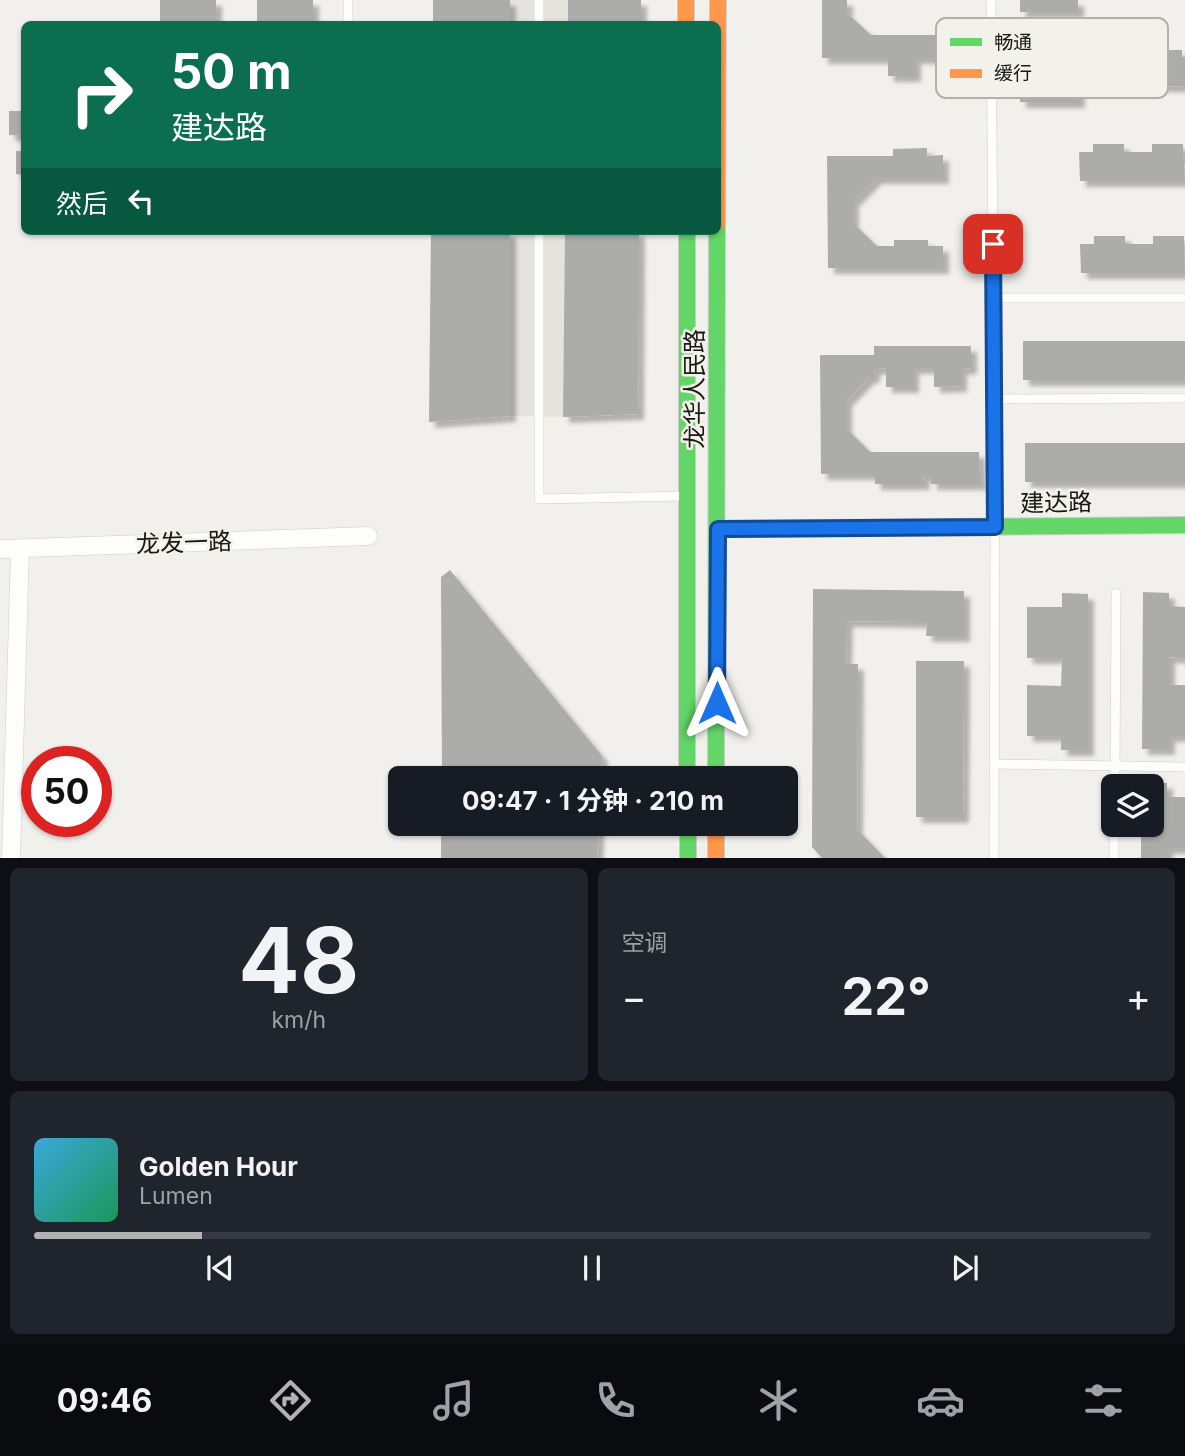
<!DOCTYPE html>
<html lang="zh">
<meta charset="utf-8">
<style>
body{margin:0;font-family:Inter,"Noto Sans SC",sans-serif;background:#20242c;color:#f1f3f6;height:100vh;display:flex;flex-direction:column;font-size:26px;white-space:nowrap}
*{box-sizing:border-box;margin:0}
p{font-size:23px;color:#9ea1a6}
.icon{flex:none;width:38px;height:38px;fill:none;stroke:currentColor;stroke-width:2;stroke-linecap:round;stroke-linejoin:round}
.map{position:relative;height:858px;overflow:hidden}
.side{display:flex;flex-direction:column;gap:10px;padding:10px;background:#0d0f14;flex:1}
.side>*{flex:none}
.top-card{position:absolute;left:21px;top:21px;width:700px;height:214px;border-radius:10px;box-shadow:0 2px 5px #0004;background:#0b6e4f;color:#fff;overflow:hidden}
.controls{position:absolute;left:1101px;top:774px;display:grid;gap:14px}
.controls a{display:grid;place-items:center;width:63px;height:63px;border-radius:10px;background:#171b24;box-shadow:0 2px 5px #0004;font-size:35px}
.speed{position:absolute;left:21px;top:746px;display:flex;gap:14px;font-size:35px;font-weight:700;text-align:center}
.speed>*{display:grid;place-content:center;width:91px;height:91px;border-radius:50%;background:#171b24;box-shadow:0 2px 5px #0004;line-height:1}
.speed .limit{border:10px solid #d22;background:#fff;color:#111}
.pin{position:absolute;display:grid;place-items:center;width:60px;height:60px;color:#fff;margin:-30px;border-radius:14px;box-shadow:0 4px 10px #0006}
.me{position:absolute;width:77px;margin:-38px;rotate:0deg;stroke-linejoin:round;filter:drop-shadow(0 0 5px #0008)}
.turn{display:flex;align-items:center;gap:24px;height:147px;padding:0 35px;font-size:32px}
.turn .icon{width:91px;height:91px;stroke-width:2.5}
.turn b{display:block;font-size:49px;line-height:60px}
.then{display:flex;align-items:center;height:66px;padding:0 35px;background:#0003;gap:14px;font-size:26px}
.big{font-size:52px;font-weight:700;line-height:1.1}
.side .tile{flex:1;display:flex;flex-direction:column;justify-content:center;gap:10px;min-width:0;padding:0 24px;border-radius:10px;background:#20242c}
.side .dial{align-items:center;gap:0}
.dial b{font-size:91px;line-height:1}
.song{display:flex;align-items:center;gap:21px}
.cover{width:84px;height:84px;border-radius:10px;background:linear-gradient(135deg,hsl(200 70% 55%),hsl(150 70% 35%))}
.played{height:7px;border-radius:4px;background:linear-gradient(90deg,#b1b2b3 15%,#363941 15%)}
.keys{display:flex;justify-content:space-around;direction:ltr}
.heat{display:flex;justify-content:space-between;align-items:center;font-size:38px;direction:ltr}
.side .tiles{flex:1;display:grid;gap:10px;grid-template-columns:1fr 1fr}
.tile:last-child{grid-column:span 2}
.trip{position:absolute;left:388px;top:766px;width:410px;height:70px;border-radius:10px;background:#171b24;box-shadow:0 2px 5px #0004;font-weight:700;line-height:70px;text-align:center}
.tabs{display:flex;height:112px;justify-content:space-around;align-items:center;background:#090b0e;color:#9ea1a6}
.tabs .icon{width:49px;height:49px}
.tabs .on{color:#b1b2b3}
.tabs b{font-size:32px;color:#f1f3f6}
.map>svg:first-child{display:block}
</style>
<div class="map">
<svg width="1185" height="858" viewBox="0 0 1185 858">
<defs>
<filter id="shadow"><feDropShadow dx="6" dy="6" stdDeviation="2" flood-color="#0004"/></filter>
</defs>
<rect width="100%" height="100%" fill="#f1f0ed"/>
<g fill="#e5e3db">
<rect x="433" y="0" width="208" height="24"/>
<path d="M431,231H639L638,414L563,417L510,416L429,422Z"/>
</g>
<g fill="#acacab" filter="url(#shadow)">
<rect x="160" y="0" width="56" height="24"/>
<rect x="257" y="0" width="56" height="24"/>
<rect x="433" y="0" width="77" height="24"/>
<rect x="568" y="0" width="73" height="24"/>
<path d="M822,0H847V13L871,35H972L973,57H962V76H936L935,58H915V76H888V58H822Z"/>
<rect x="1020" y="0" width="58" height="12"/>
<path d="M1092,50H1123V57H1151V50H1182V57H1185V86L1079,87V102H1020V73H1034V66L1065,65V73H1078V57H1092Z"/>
<path d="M9,111H24V136L9,135Z"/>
<path d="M1093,144H1124V152H1152V144H1183L1185,181H1080L1079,152H1093Z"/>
<path d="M927,148V156L943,155V178H876L853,201V223L877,246H894V240H928V246H943V268H828L827,156H893V149Z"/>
<path d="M16,151H24V175L16,174Z"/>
<path d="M431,231H510V416L429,422Z"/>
<path d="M565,231H639L638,414L563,417Z"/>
<path d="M1094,236H1125V244H1153V236H1184L1185,273H1081L1080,244H1094Z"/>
<rect x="1023" y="341" width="162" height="39"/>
<path d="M874,346H971V368L961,369V386L934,387V368H913V387H886V368L874,369V377H869L846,401V428L870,452H979L980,484H931V476H923L924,484H875V474H821L820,355H874Z"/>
<rect x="1025" y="443" width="160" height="39"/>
<path d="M450,570L602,756L601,779H442L441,577Z"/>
<path d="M813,589L964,591V636H926L927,622L847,621L846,664H858L857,829L885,858H822L812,847Z"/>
<path d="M1143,592L1169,593V606L1185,607V658L1169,657V685H1185V736H1169V749H1142Z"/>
<path d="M1062,593L1088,594V750H1061V736H1027V685L1061,686L1062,658H1027V607H1062Z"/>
<path d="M916,661H964L963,817H916Z"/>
<path d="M1141,783H1167V797H1185V848H1167V858H1141V824H1152V786H1141Z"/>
<path d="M441,824H599L597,858H441Z"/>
</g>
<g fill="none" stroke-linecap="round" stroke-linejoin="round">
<g stroke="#cdccc9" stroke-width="10">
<g id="lane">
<path d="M991,0L995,526L994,858"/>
<path d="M348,24V0"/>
<path d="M539,24V0"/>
<path d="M539,231V499L685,496"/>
<path d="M994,298H1185"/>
<path d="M994,399L1185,398"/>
<path d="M994,764L1185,767"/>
<path d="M1115,786L1116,593"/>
<path d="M1114,858V824"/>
</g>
</g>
<g stroke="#cdccc9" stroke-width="19">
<g id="street">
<path d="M0,549L368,536"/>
<path d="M11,858L20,549"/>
</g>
</g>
<g stroke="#cdccc9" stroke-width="18">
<g id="fast">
<path d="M687,231V779"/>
<path d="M717,529L1185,525"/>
<path d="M716,779L717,223"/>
<path d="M688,824V858"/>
</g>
</g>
<g stroke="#cdccc9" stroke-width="18">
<g id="slow">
<path d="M686,0V24"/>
<path d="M717,223L718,0"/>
<path d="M716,824V858"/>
</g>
</g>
<use href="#lane" stroke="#fdfdfc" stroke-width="9"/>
<use href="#street" stroke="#fdfdfc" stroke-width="18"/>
<use href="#fast" stroke="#63d668" stroke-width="16"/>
<use href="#slow" stroke="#ff974d" stroke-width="16"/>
</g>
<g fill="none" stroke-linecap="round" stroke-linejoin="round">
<g stroke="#114b97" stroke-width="18">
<path id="route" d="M717,703L718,529L995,527L993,244"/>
</g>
<use href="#route" stroke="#1a73e8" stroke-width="12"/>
</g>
<g text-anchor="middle" stroke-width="5" stroke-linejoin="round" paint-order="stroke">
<g font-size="24" fill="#171715" stroke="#f3f1eb">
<text transform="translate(695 389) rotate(-90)" y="8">龙华人民路</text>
<text transform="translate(1056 503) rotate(-1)" y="8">建达路</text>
<text transform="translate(184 543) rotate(-2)" y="8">龙发一路</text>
</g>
</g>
<rect x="936" y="18" width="232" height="80" rx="10" fill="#f3f1eb" stroke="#b1b0ab" stroke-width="2"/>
<rect x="950" y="38" width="32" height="8" fill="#63d668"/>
<rect x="950" y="69" width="32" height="9" fill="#ff974d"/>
<g font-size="19" fill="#171715">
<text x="994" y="49">畅通</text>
<text x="994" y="80">缓行</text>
</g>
</svg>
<div class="controls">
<a><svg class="icon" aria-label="layers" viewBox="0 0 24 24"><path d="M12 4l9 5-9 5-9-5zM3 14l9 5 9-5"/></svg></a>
</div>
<div class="speed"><div class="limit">50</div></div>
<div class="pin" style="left:993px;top:244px;background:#d93025"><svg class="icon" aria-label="arrive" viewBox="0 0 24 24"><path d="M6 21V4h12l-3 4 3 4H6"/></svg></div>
<svg class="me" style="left:717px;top:703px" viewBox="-20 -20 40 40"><path d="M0-17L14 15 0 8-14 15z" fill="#1a73e8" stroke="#fff" stroke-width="4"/></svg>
<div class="trip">09:47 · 1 分钟 · 210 m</div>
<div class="top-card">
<div class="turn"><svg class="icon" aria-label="right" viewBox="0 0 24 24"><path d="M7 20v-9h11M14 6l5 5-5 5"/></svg><div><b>50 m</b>建达路</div></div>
<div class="then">然后<svg class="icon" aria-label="left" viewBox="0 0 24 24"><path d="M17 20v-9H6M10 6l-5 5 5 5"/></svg></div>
</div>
</div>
<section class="side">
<div class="tiles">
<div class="tile dial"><b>48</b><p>km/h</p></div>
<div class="tile"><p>空调</p>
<div class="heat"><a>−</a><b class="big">22°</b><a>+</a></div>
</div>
<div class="tile">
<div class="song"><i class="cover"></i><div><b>Golden Hour</b><p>Lumen</p></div></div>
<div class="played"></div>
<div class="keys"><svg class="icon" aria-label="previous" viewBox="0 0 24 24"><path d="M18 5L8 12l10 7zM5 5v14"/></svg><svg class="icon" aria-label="pause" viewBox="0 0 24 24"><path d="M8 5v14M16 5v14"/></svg><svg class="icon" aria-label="next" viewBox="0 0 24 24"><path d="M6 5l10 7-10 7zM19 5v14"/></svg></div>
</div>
</div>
</section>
<nav class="tabs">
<b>09:46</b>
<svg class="icon on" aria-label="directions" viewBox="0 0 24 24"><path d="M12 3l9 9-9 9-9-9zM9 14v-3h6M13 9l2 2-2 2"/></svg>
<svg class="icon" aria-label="music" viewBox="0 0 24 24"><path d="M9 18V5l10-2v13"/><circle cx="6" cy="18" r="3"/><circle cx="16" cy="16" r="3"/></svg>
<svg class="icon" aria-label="phone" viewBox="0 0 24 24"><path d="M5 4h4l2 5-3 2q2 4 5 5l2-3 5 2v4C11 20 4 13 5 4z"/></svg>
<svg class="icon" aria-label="climate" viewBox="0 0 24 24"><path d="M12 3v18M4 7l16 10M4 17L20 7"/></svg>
<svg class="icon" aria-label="car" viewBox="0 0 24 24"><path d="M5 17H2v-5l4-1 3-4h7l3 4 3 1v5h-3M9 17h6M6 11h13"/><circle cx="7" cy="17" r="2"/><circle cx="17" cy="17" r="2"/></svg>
<svg class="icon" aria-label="filters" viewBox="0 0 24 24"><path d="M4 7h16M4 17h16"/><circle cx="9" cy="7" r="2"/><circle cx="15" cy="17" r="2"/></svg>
</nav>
